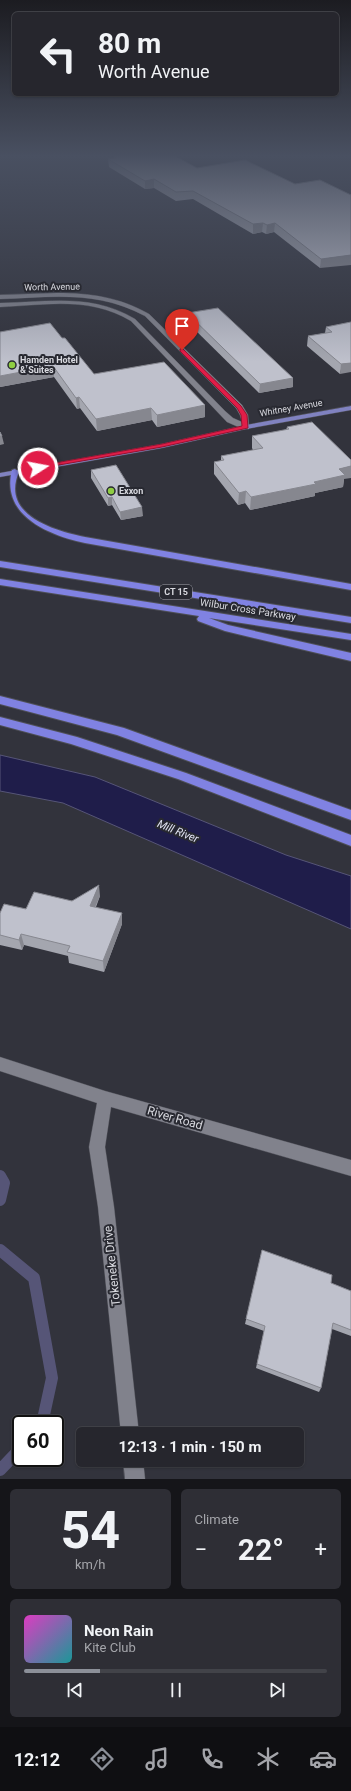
<!DOCTYPE html>
<meta charset="utf-8">
<style>
body{margin:0;font-family:Roboto,sans-serif;background:#2e2e35;color:#f1f3f6;height:100vh;display:flex;flex-direction:column;font-size:15px;white-space:nowrap}
*{box-sizing:border-box;margin:0}
p{font-size:13px;color:#a4a5aa}
.icon{flex:none;width:22px;height:22px;fill:none;stroke:currentColor;stroke-width:2;stroke-linecap:round;stroke-linejoin:round}
.map{position:relative;height:1479px;overflow:hidden}
.side{display:flex;flex-direction:column;gap:10px;padding:10px;background:#151519;flex:1}
.side>*{flex:none}
.banner{position:absolute;left:12px;top:12px;width:327px;height:84px;border-radius:6px;box-shadow:0 1px 3px #0004,0 0 0 1px #424349;background:#26262d;color:#f1f3f6;overflow:hidden}
.speed{position:absolute;left:12px;top:1415px;display:flex;gap:8px;font-size:20px;font-weight:700;text-align:center}
.speed>*{display:grid;place-content:center;width:52px;height:52px;border-radius:50%;background:#26262d;box-shadow:0 1px 3px #0004,0 0 0 1px #424349;line-height:1}
.speed .limit{border:2px solid #111;border-radius:6px;background:#fff;color:#111}
.pin{position:absolute;display:grid;place-items:center;width:34px;height:34px;color:#fff;margin:-41px -17px;border-radius:50% 50% 50% 0;rotate:-45deg;box-shadow:0 0 4px #0007}
.pin .icon{rotate:45deg}
.me{position:absolute;width:44px;margin:-22px;rotate:79deg;stroke-linejoin:round;filter:drop-shadow(0 0 3px #0008)}
.turn{display:flex;align-items:center;gap:14px;height:84px;padding:0 20px;font-size:18px}
.turn .icon{width:52px;height:52px;stroke-width:2.5}
.turn b{display:block;font-size:28px;line-height:34px}
.big{font-size:30px;font-weight:700;line-height:1.1}
.side .tile{flex:1;display:flex;flex-direction:column;justify-content:center;gap:6px;min-width:0;padding:0 14px;border-radius:6px;background:#2e2e35}
.side .dial{align-items:center;gap:0}
.dial b{font-size:52px;line-height:1}
.song{display:flex;align-items:center;gap:12px}
.cover{width:48px;height:48px;border-radius:6px;background:linear-gradient(135deg,hsl(310 70% 55%),hsl(180 70% 35%))}
.played{height:4px;border-radius:2px;background:linear-gradient(90deg,#8c9099 25%,#424349 25%)}
.keys{display:flex;justify-content:space-around;direction:ltr}
.heat{display:flex;justify-content:space-between;align-items:center;font-size:22px;direction:ltr}
.side .tiles{flex:1;display:grid;gap:10px;grid-template-columns:1fr 1fr}
.tile:last-child{grid-column:span 2}
.trip{position:absolute;left:76px;top:1427px;width:228px;height:40px;border-radius:6px;background:#26262d;box-shadow:0 1px 3px #0004,0 0 0 1px #424349;font-weight:700;line-height:40px;text-align:center}
.dock{display:flex;height:64px;justify-content:space-around;align-items:center;background:#0f0f12;color:#a4a5aa}
.dock .icon{width:28px;height:28px}
.dock .selected{color:#8c9099}
.dock b{font-size:18px;color:#f1f3f6}
.map>svg:first-child{display:block}
</style>
<div class="map">
<svg width="351" height="1479" viewBox="0 0 351 1479">
<rect width="100%" height="100%" fill="#32333c"/>
<path fill="#1f1d4a" stroke="#565577" d="M0,755L95,777L286,855L351,876V929L63,803L0,791Z"/>
<g fill="none" stroke-linecap="round" stroke-linejoin="round">
<g stroke="#565577" stroke-width="12">
<path d="M0,1176L4,1183L0,1200"/>
<path d="M0,1250L34,1278L52,1378L42,1424"/>
<path d="M0,1470L21,1448"/>
</g>
<g stroke="#4f5058" stroke-width="1">
<g id="minor">
<path d="M57,293C90,293 119,297 149,314L242,405L248,415L249,429H243L227,422L131,321C89,296 47,305 0,307V303C48,302 92,293 135,319L225,411L233,418L242,422L240,415L236,408L145,316C97,290 52,297 0,299V295Z"/>
<path d="M0,1057L105,1091L351,1160V1176L111,1107L105,1147L114,1207L139,1434H121L98,1207L89,1147L97,1103L0,1071Z"/>
<path d="M123,1460H143L145,1479H125Z"/>
</g>
</g>
<g stroke="#4f5058" stroke-width="1">
<path id="primary" d="M351,406V410L246,429L162,448L0,477V473L162,444L246,425Z"/>
</g>
<g stroke="#4f5058" stroke-width="2">
<g id="motorway">
<path d="M15,469L19,472C0,515 55,531 85,537L351,584V590L85,543C52,536 0,517 12,470Z"/>
<path d="M0,561L351,617V623L0,567Z"/>
<path d="M0,579L351,634V640L209,618L228,625L351,653V661L225,631L198,621L197,619L199,616L0,585Z"/>
<path d="M0,696L124,728L351,810V820L117,735L0,704Z"/>
<path d="M0,717L77,737L186,773L351,835V846L178,779L71,744L0,725Z"/>
</g>
</g>
<use href="#minor" fill="#81828c" fill-rule="evenodd"/>
<use href="#primary" fill="#8082c0" fill-rule="evenodd"/>
<use href="#motorway" fill="#8082e2" fill-rule="evenodd"/>
</g>
<g fill="#a4a6af">
<path d="M114,156L197,168L351,195L320,268L274,232L266,234L262,232L253,234L193,199L176,201L154,188L145,189L109,167L108,159L114,158Z"/>
<path d="M187,313L293,378V387L259,393L187,322Z"/>
<path d="M351,322L340,374L307,346L308,336L325,333L326,327Z"/>
<path d="M0,332L62,338L94,374L205,405V417L157,427L152,420L97,431L80,408L77,409L54,377L0,387Z"/>
<path d="M287,427L344,479L343,487L315,493V496L250,510L245,503L238,505L214,474V462L221,461V456L253,450L252,448V436L286,430Z"/>
<path d="M91,470L143,516L121,520L112,505L108,506L91,478Z"/>
<path d="M100,896L96,907L122,924L104,972L69,963L68,956L24,945L22,950L0,945V913Z"/>
<path d="M262,1250L331,1283L351,1291V1336L332,1329L321,1388L319,1392L256,1368L264,1331L245,1324Z"/>
</g>
<g fill="#86878f">
<path d="M154,179V188L145,189V181Z"/>
<path d="M263,223L262,232L253,234V224Z"/>
<path d="M275,223L274,232L266,234L267,225Z"/>
<path d="M351,255V265L320,268L321,259Z"/>
<path d="M351,363V372L340,374L341,364Z"/>
<path d="M53,366L54,377L0,387V376Z"/>
<path d="M293,378V387L259,393L260,384Z"/>
<path d="M79,397L80,408L77,409L76,398Z"/>
<path d="M205,405V417L157,427V415Z"/>
<path d="M151,408L152,420L97,431L96,419Z"/>
<path d="M0,436H2L4,444L0,445Z"/>
<path d="M351,466V478L344,479L343,487L315,493V496L250,510L251,497L314,482L339,469Z"/>
<path d="M246,491L245,503L238,505L239,493Z"/>
<path d="M112,497V505L108,506V498Z"/>
<path d="M142,507L143,516L121,520L120,512Z"/>
<path d="M99,885L100,896L91,916L90,906Z"/>
<path d="M122,913V924L104,972L103,961Z"/>
<path d="M21,934L24,945L22,950L19,940Z"/>
</g>
<g fill="#bfc1cc" stroke="#86878f">
<path d="M120,155H173L197,168L245,160L295,184L320,180L351,195V255L321,259L275,223L267,225L263,223L253,224L193,191L176,192L154,179L145,181L108,159L116,158L114,156Z"/>
<path d="M218,308L293,378L260,384L187,313Z"/>
<path d="M351,322V363L341,364L308,336L332,332L326,327Z"/>
<path d="M50,323L62,338H65L94,374L164,362L205,405L157,415L151,408L96,419L79,397L76,398L53,366L0,376V332Z"/>
<path d="M312,422L351,460V466L339,469L345,475L314,482L316,484L251,497L246,491L239,493L214,462L224,460L221,456L263,448L252,436L289,429L287,427Z"/>
<path d="M0,432L2,436H0Z"/>
<path d="M116,465L142,507L120,512L112,497L108,498L91,470Z"/>
<path d="M99,885L90,906L122,913L103,961L67,952L70,946L21,934L19,940L0,935V913L4,904L26,909L34,892L72,901Z"/>
<path d="M262,1250L332,1275L331,1283L351,1291V1330L333,1323L321,1388L257,1364L265,1326L246,1319Z"/>
</g>
<linearGradient id="sky" x2="0" y2="1"><stop stop-color="#1c1c21"/><stop offset="0.43" stop-color="#495061"/><stop offset="1" stop-color="#495061" stop-opacity="0"/></linearGradient>
<rect width="351" height="362" fill="url(#sky)"/>
<path fill="#e11d48" stroke="#92132f" d="M182,348L241,406L247,415L248,428L162,447L36,469V467L38,466L162,444L242,426L241,415L237,408L180,351V349Z"/>
<g fill="#8fcd42" stroke="#282931" stroke-width="1.5">
<circle cx="12" cy="365" r="4"/>
<circle cx="111" cy="491" r="4"/>
</g>
<g text-anchor="middle" stroke-width="4" stroke-linejoin="round" paint-order="stroke">
<g font-size="9" fill="#d8d9df" stroke="#282931">
<text transform="translate(52 287) rotate(-1)" y="3">Worth Avenue</text>
<text transform="translate(291 408) rotate(-10)" y="3">Whitney Avenue</text>
</g>
<g font-size="9" font-weight="bold" fill="#d8d9df" stroke="#282931" text-anchor="start">
<text x="20" y="363">Hamden Hotel<tspan x="20" dy="10">&amp; Suites</tspan></text>
<text x="119" y="494">Exxon</text>
</g>
<rect fill="#282931" stroke="#a3a4ab" stroke-width="1" x="160" y="585" width="32" height="14" rx="3"/>
<g font-size="9" font-weight="bold" fill="#d8d9df">
<text x="176" y="595">CT 15</text>
</g>
<g font-size="10" fill="#d8d9df" stroke="#282931">
<text transform="translate(248 609) rotate(9)" y="4">Wilbur Cross Parkway</text>
</g>
<g font-size="11" font-style="italic" fill="#e0e2f2" stroke="#282931">
<text transform="translate(178 831) rotate(22)" y="4">Mill River</text>
</g>
<g font-size="12" fill="#d8d9df" stroke="#282931">
<text transform="translate(175 1118) rotate(16)" y="4">River Road</text>
<text transform="translate(112 1266) rotate(-96)" y="4">Tokeneke Drive</text>
</g>
</g>
</svg>
<div class="speed"><div class="limit">60</div></div>
<div class="pin" style="left:182px;top:350px;background:#d93025"><svg class="icon" aria-label="arrive" viewBox="0 0 24 24"><path d="M6 21V4h12l-3 4 3 4H6"/></svg></div>
<svg class="me" style="left:38px;top:468px" viewBox="-20 -20 40 40"><circle r="17" fill="#e11d48" stroke="#fff" stroke-width="3"/><path d="M0-11L8 9 0 5-8 9z" fill="#fff"/></svg>
<div class="trip">12:13 · 1 min · 150 m</div>
<div class="banner">
<div class="turn"><svg class="icon" aria-label="left" viewBox="0 0 24 24"><path d="M17 20v-9H6M10 6l-5 5 5 5"/></svg><div><b>80 m</b>Worth Avenue</div></div>
</div>
</div>
<section class="side">
<div class="tiles">
<div class="tile dial"><b>54</b><p>km/h</p></div>
<div class="tile"><p>Climate</p>
<div class="heat"><a>−</a><b class="big">22°</b><a>+</a></div>
</div>
<div class="tile">
<div class="song"><i class="cover"></i><div><b>Neon Rain</b><p>Kite Club</p></div></div>
<div class="played"></div>
<div class="keys"><svg class="icon" aria-label="previous" viewBox="0 0 24 24"><path d="M18 5L8 12l10 7zM5 5v14"/></svg><svg class="icon" aria-label="pause" viewBox="0 0 24 24"><path d="M8 5v14M16 5v14"/></svg><svg class="icon" aria-label="next" viewBox="0 0 24 24"><path d="M6 5l10 7-10 7zM19 5v14"/></svg></div>
</div>
</div>
</section>
<nav class="dock">
<b>12:12</b>
<svg class="icon selected" aria-label="directions" viewBox="0 0 24 24"><path d="M12 3l9 9-9 9-9-9zM9 14v-3h6M13 9l2 2-2 2"/></svg>
<svg class="icon" aria-label="music" viewBox="0 0 24 24"><path d="M9 18V5l10-2v13"/><circle cx="6" cy="18" r="3"/><circle cx="16" cy="16" r="3"/></svg>
<svg class="icon" aria-label="phone" viewBox="0 0 24 24"><path d="M5 4h4l2 5-3 2q2 4 5 5l2-3 5 2v4C11 20 4 13 5 4z"/></svg>
<svg class="icon" aria-label="climate" viewBox="0 0 24 24"><path d="M12 3v18M4 7l16 10M4 17L20 7"/></svg>
<svg class="icon" aria-label="car" viewBox="0 0 24 24"><path d="M5 17H2v-5l4-1 3-4h7l3 4 3 1v5h-3M9 17h6M6 11h13"/><circle cx="7" cy="17" r="2"/><circle cx="17" cy="17" r="2"/></svg>
</nav>
